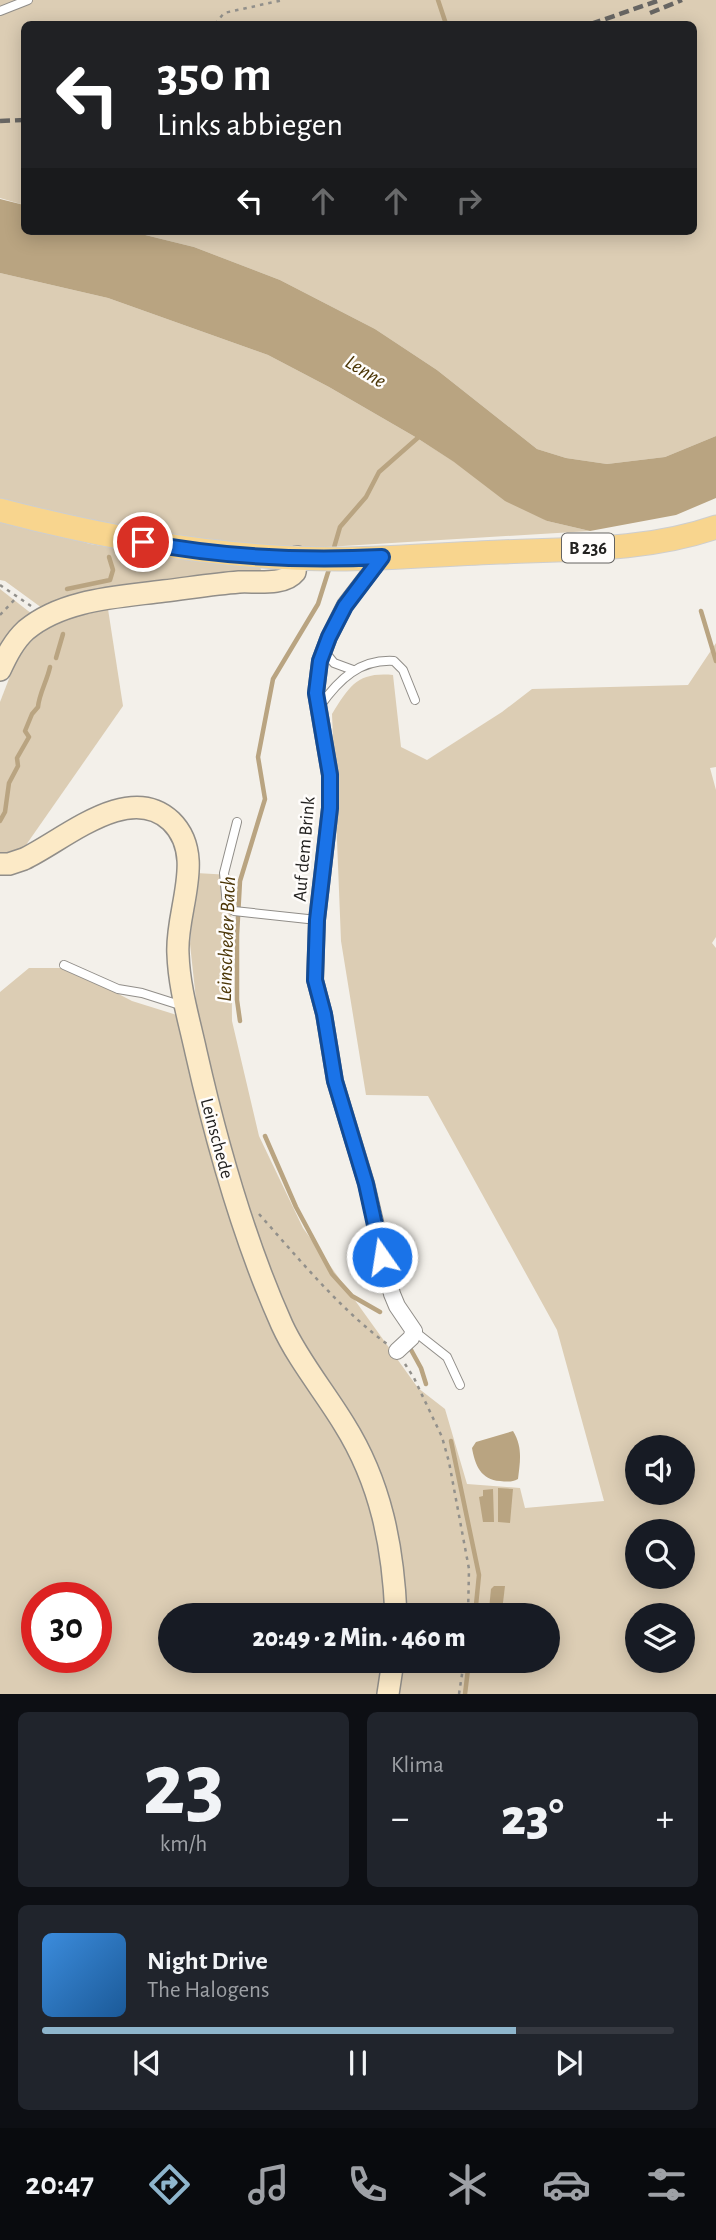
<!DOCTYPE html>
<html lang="de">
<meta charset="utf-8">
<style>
body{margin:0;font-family:"Alegreya Sans",sans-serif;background:#20242c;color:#f1f3f6;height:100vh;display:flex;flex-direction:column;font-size:26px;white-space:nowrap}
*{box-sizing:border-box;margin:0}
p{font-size:23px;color:#9ea1a6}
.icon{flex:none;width:38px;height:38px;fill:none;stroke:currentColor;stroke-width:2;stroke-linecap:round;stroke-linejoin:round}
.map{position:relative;height:1694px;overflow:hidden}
.panel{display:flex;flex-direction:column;gap:18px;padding:18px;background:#0d0f14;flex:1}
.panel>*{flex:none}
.top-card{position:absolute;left:21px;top:21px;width:676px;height:214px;border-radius:10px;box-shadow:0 4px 18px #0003;background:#202124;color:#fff;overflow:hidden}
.buttons{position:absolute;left:625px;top:1435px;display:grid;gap:14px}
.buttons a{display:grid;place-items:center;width:70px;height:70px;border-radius:50%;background:#171b24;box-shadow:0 4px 18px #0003;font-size:35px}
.speed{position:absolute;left:21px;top:1582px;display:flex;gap:14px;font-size:35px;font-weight:700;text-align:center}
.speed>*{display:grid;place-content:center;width:91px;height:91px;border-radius:50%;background:#171b24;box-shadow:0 4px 18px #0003;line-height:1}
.speed .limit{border:10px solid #d22;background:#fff;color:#111}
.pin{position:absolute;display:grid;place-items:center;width:60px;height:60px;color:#fff;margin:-30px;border:4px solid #fff;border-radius:50%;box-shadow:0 2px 7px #0007}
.me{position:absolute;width:77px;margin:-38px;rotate:347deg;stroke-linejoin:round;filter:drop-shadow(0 0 5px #0008)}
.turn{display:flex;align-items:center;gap:24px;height:147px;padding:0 21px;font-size:32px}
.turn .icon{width:91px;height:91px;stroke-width:2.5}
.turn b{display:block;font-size:49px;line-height:60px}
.lanes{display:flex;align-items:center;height:66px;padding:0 21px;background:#0003;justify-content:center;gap:35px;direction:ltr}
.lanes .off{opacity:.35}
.big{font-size:52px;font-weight:800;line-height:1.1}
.panel .card{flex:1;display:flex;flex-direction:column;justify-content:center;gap:10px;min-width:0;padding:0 24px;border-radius:10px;background:#20242c}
.panel .dial{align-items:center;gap:0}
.dial b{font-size:91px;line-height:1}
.song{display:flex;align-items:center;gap:21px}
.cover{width:84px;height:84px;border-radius:10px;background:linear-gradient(135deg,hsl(210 70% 55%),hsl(210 70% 35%))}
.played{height:7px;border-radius:4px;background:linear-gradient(90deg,#8eb5cc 75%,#363941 75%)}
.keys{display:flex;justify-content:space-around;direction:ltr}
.heat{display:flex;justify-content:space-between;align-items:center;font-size:38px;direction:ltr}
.panel .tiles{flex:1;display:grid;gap:18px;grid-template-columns:1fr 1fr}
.card:last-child{grid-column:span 2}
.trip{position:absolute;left:158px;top:1603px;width:402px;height:70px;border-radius:35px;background:#171b24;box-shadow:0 4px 18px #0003;font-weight:800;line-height:70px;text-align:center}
.tab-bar{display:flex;height:112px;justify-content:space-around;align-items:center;background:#090b0e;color:#9ea1a6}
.tab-bar .icon{width:49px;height:49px}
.tab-bar .active{color:#8eb5cc}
.tab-bar b{font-size:32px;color:#f1f3f6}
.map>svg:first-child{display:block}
</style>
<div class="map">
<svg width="716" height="1694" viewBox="0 0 716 1694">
<rect width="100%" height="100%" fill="#f3f0ea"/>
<g fill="#dccdb4" fill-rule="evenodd">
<path d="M0,0H716V436L665,457L607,464L566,458L537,449L437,370L375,329L280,280L194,247L129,231H693V24H24V205L0,198Z"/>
<path d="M0,273L108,298L268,355L329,387L417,438L547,521L590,531L310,548L167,538L0,501Z"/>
<path d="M0,518L90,544L171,557L260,566L262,574L42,608L5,581L0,580Z"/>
<path d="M0,589L32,614L0,647Z"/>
<path d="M108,609L123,706L26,845L10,862L0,861V702L19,653L45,628L69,618Z"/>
<path d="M716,643V767L710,768L716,790V937L712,943L716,948V1694H0V992L29,968H60L84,976L132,1001L180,1016L244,1224L198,1018L190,944L196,873L231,875L232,1021L259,1136L303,1228L418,1388L445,1409L467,1484L520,1488L525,1508L604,1501L557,1330L428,1096L366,1095L341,941L332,714C350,685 358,672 393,675L401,747L427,760L502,712L532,689L688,685ZM637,1447H682V1493H637ZM637,1531H682V1577H637ZM37,1598H96V1657H37ZM488,1614L548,1615V1661H495L494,1664L480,1661H170V1615ZM637,1615H682V1661H637Z"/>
</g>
<g fill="#b9a481">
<path d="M0,199L24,205V231H129L194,247L280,280L375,329L437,370L537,449L566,458L607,464L665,457L716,436V498L676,515L590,531L547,521L505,501L454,462L417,438L329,387L268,355L108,298L0,273Z"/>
<path d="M513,1431C523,1447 520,1462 518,1479C512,1482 508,1482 500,1481C481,1480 475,1465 472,1448L476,1442Z"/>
<path d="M498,1488L513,1489L510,1523L498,1522Z"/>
<path d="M493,1489L494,1522H483L479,1497L483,1496V1490Z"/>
<path d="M494,1586H505L502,1611L489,1609L491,1589Z"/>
</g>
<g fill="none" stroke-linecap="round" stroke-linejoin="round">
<g stroke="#b9a481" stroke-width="4.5">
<path d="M438,0L446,24"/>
<path d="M333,551L340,527L366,497L379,472L421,435"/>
<path d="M67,589L110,580L113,570L109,557"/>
<path d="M701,611L716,661"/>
<path d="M56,658L63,634"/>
<path d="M0,821L5,812L9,783L18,766L17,758L29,737L25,731L32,714L38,707C39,694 47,681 50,667"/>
<path d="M240,1021L237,1000V935L240,881L265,799L258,757L273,679L318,604L330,566"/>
<path d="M265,1136L296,1207L332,1274L352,1296L380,1312"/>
<path d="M410,1348L421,1368L426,1384"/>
<path d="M451,1441L479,1575L475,1615"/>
<path d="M465,1694L469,1661"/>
</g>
<g stroke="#918e89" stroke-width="10">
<g id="service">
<path d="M0,11L28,0"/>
<path d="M325,652L334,663L353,670"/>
<path d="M320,706C339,679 360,659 394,661L403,670L415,700"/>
<path d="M237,822L224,873L227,906L234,911L317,920"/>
<path d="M64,965L118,989L142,993L183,1006"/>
<path d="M414,1331L447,1357L460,1385"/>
</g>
</g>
<g stroke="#918e89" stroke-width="18">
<path id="minor" d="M382,557L345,605L329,637L320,661L316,693L330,775V808L317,920L315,980L324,1014L335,1081L366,1183L392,1294L397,1306L414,1331L411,1338L397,1351"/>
</g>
<g stroke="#918e89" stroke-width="24">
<g id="secondary">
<path d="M0,670C7,655 14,641 26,630C63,599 119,597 164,591C189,588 214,584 239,582C255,581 284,586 295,572L297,557"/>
<path d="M0,864H9L24,859C64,840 129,781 171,821C207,856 175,911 178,954C179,987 189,1020 196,1052C217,1145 243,1238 282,1325C298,1360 324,1391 344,1424C381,1483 393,1546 396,1615"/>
<path d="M388,1694L393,1661"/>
</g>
</g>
<g stroke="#cecece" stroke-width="25">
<path id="primary" d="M0,510C114,540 229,560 346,559C398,558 449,554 500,552C573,549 647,551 716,527"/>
</g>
<g stroke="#92908b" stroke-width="2.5" stroke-dasharray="3.5 5" stroke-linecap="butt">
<path d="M215,24L224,13L283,0"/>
<path d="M0,585L31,606"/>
<path d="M0,615L17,597"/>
<path d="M259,1214C299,1259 339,1308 387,1344"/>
<path d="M405,1364L414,1378L442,1437L449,1462L469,1569L468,1615"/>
<path d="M459,1694L464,1661"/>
</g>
<use href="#service" stroke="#fff" stroke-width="8"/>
<use href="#minor" stroke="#fff" stroke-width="16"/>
<use href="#secondary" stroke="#fceac7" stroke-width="21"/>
<use href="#primary" stroke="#f8d58e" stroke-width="23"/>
<g stroke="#686663" stroke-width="4.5" stroke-dasharray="10 5" stroke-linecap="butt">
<path d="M650,13L682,0"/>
<path d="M591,24L660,0"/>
<path d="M0,121L24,120"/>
</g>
</g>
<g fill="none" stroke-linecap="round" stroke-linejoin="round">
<g stroke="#114b97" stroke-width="18">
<path id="route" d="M143,542C221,557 303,561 382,557L345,606L329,637L320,661L316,693L330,775V808L317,920L315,980L324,1014L335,1081L366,1184L382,1257"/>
</g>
<use href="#route" stroke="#1a73e8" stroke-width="12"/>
</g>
<g text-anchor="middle" stroke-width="5" stroke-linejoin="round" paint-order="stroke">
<rect fill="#fffdfb" stroke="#646361" stroke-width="2" x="562" y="533.5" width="52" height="29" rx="5"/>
<g font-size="18" font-weight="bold" fill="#22211f">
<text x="588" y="554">B 236</text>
</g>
<g font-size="19" fill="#22211f" stroke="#fffdfb">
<text transform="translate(303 849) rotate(-85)" y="7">Auf dem Brink</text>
<text transform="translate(218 1138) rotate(75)" y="7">Leinschede</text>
</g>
<g font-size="21" font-style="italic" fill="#4c3606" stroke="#fffdfb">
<text transform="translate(366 371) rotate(32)" y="7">Lenne</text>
<text transform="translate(226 939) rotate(-88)" y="7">Leinscheder Bach</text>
</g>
</g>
</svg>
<div class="buttons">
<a><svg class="icon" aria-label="sound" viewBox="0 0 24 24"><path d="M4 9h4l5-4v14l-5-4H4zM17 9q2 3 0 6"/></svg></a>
<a><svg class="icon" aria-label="search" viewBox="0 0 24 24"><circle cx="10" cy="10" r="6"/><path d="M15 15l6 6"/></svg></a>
<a><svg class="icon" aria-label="layers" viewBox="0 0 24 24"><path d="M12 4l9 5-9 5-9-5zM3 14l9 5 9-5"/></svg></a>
</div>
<div class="speed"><div class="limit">30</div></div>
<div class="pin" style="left:143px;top:542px;background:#d93025"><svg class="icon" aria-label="arrive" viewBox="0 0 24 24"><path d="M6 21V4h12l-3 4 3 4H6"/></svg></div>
<svg class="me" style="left:382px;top:1257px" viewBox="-20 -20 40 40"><circle r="17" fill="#1a73e8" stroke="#fff" stroke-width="3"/><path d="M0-11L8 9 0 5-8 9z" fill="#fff"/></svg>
<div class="trip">20:49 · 2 Min. · 460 m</div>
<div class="top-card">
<div class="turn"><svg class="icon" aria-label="left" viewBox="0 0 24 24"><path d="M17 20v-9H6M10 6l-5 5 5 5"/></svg><div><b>350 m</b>Links abbiegen</div></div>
<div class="lanes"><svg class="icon" aria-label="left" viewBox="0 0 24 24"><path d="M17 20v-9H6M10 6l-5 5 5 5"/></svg><svg class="icon off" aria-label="ahead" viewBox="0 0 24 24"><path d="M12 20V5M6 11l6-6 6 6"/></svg><svg class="icon off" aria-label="ahead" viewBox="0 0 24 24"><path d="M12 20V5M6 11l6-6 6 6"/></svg><svg class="icon off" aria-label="right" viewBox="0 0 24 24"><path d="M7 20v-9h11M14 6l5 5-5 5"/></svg></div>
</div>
</div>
<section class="panel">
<div class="tiles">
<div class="card dial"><b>23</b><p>km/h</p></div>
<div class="card"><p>Klima</p>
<div class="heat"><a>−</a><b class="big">23°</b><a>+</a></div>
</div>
<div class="card">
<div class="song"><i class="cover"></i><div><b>Night Drive</b><p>The Halogens</p></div></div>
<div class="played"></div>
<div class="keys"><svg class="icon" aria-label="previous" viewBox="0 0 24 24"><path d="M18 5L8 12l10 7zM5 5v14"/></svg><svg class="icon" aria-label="pause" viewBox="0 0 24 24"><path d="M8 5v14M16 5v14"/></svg><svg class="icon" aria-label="next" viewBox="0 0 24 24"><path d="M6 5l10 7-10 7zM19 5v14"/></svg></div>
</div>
</div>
</section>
<nav class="tab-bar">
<b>20:47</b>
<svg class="icon active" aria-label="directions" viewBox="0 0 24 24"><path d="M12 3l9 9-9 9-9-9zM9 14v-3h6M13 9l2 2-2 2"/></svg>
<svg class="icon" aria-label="music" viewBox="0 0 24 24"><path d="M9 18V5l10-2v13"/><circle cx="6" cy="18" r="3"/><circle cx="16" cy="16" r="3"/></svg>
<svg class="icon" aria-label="phone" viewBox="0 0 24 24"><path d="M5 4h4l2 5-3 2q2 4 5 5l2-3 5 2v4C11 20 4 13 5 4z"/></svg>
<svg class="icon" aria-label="climate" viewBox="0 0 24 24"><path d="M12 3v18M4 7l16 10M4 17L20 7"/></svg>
<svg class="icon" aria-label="car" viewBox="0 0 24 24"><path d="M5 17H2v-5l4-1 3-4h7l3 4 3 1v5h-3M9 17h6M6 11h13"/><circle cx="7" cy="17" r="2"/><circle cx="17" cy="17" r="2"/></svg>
<svg class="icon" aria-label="filters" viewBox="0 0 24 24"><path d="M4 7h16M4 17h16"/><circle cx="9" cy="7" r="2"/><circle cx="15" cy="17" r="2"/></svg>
</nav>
